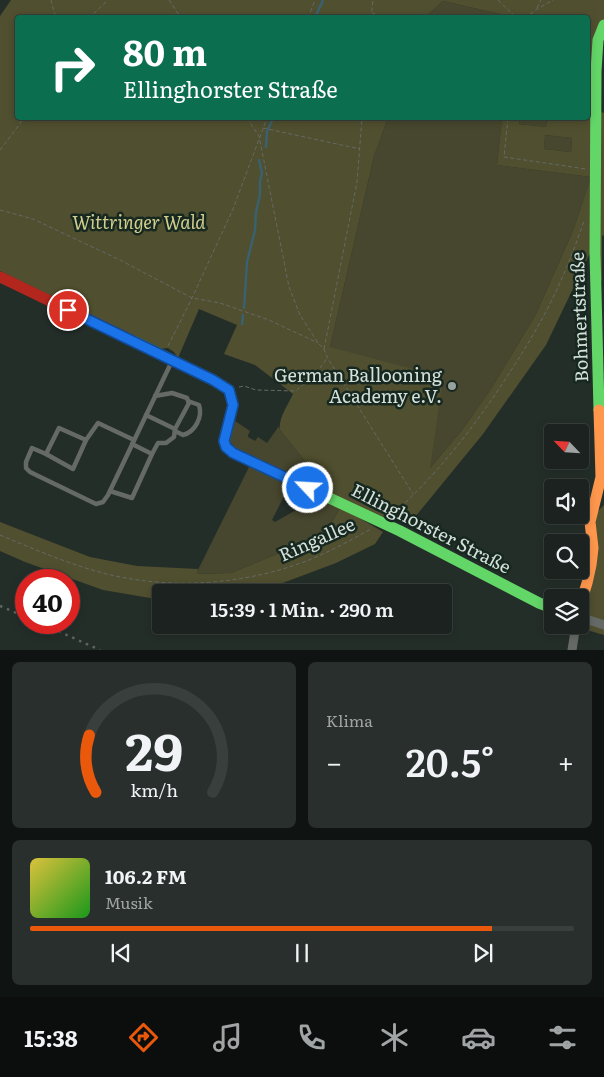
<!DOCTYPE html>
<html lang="de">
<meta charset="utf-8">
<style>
body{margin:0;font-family:Literata,serif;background:#282f2c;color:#f1f3f6;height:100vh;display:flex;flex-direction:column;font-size:19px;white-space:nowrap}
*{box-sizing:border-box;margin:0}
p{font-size:16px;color:#a0a4a4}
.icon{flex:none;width:28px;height:28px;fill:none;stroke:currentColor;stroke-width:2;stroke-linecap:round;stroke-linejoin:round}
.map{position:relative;height:650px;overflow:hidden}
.sheet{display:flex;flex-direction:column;gap:12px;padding:12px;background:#0f1311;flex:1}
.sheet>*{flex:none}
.top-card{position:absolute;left:15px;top:15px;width:575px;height:105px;border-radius:5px;box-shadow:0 2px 8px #0003,0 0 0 1px #393f3d;background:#0b6e4f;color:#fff;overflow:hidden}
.needle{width:32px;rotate:295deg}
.fabs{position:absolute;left:544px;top:424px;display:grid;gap:10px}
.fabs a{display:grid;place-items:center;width:45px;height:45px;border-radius:5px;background:#1b221f;box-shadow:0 2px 8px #0003,0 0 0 1px #393f3d;font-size:25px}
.speed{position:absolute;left:15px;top:569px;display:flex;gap:10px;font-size:25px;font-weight:700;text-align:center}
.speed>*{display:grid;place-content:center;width:65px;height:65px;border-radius:50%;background:#1b221f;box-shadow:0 2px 8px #0003,0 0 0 1px #393f3d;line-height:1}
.speed .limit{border:8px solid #d22;background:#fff;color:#111}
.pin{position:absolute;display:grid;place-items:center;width:42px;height:42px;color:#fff;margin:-21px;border:2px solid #fff;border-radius:50%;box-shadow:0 1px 5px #0007}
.me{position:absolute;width:55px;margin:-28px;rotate:295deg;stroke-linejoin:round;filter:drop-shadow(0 0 4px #0008)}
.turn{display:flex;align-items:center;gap:18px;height:105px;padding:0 25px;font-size:22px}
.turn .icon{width:65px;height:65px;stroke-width:2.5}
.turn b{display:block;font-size:35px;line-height:42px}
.big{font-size:38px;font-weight:600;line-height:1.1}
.sheet .tile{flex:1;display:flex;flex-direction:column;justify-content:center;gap:8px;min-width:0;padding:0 18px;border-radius:8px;background:#282f2c}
.sheet .dial{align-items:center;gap:0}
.dial svg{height:130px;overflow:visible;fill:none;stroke:#393f3d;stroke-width:7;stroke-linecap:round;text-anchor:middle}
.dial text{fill:#f1f3f6;stroke:none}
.song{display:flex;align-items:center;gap:15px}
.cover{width:60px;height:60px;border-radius:8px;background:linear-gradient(135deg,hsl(50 70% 55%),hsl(120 70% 35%))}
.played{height:5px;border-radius:2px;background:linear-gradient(90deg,#ea580c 85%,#393f3d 85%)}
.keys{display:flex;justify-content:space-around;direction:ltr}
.heat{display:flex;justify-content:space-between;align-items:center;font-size:28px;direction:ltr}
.sheet .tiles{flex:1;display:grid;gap:12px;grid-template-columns:1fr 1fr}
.tile:last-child{grid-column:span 2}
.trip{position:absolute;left:152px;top:584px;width:300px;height:50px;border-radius:5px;background:#1b221f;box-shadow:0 2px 8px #0003,0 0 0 1px #393f3d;font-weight:600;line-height:50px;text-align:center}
.tab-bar{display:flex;height:80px;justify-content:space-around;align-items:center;background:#0b0e0c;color:#a0a4a4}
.tab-bar .icon{width:35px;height:35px}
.tab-bar .selected{color:#ea580c}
.tab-bar b{font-size:22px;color:#f1f3f6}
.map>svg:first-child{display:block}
</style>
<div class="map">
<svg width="604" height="650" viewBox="0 0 604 650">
<rect width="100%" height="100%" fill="#242e29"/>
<g fill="#47472f">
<path d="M443,1L513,17V18H424Z"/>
<path d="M388,118H502L497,165L591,177L573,231L536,314L491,389L462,430L429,469L330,347L374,156Z"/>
<path d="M520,118H547L546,127L519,124Z"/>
<path d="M545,135L572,138L571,152L544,149Z"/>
<path d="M235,421L250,431L248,435V437L255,441L258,437L267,443L279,426L280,430L309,466V486L242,455L229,441Z"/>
<path d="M250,465L290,484L272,520L275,522L298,509L307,491L341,507L324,535L231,573L196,574Z"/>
</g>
<g fill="#504f2f" fill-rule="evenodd">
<path d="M11,0H604V25L595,110L604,113V235L602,236V282L591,251L546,345L483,434L415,517L407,524L389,514L382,517L309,486V466L280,430C278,419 288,405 293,394L255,365L224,354L237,325L199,309L178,358L174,352L168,348L158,349L0,271V16ZM443,1L513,17L588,18V118H547L546,127L519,124L520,118H502L497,165L591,177L573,231L536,314L491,389L462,430L430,468L443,377L330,347L374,156L388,118H18V18H424ZM545,135L572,138L571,152L544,149Z"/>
<path d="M604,505V635L580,628L581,610L597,512Z"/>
<path d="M341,507L383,532L375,544L336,563L272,587L244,592H161V599L150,598L103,590L25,562L0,551V522L90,557L137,566L198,569L197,574L231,573L324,535Z"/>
</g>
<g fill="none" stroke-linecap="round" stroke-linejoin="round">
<g stroke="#39616f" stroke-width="2.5">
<path d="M315,18L323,0"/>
<path d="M266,147L267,132L273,118"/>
<path d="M244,308L247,262L255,230L256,212L260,195V181L262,173L259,160"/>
<path d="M242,324L243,315"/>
</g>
<g stroke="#656966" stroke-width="1" stroke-dasharray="4 2.5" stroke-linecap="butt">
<path d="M51,0L54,12L58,18"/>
<path d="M169,0L181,18"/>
<path d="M498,0L517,18"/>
<path d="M537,8L541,0"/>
<path d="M372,13L385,18"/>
<path d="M89,18L108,0"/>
<path d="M308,18L315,0"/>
<path d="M371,18L373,0"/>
<path d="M525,18L537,9L553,0"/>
<path d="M247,118L259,136L289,287L300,315L318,343L324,349L327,357L413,494"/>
<path d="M508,118L504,157L586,169"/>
<path d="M263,128L360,149"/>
<path d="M0,150L19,125L23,118"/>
<path d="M0,210L33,219L122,261L192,298L220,303L269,320L318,343"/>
<path d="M168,346L192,298L233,209L267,118"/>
<path d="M324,349L357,182L362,118"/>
<path d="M239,387L244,386L256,390L296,391L318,371L327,358"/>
<path d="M391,516C438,474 476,425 510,372C531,340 550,307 565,271C572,255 578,238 584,221"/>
<path d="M0,535C36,550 73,566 111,575C176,590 247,584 309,560C331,551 351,540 371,529"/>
</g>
<g stroke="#666a66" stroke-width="4.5">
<path d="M155,396L172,393L187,398L189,403L175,429"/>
<path d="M146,415L175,429L174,437L166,443H158L152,454"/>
<path d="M175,431L183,435C195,432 203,417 199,405L188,401"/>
<path d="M134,440L98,423L86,440L59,428L46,454L32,448L26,462V468L30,472L96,504L103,502L108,495L172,361"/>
<path d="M46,454L73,469L86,440"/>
<path d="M110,491L132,498L152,454L132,444"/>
</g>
<g stroke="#666a66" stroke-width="9">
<path d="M580,617L604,625"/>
<path d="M572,650L576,625"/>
</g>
<g stroke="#63d668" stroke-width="11">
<path d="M133,341L213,380L229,390L233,405L224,441L226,447L233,453L400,531L539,603L552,608"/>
<path d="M599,410L595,253L596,71L598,40L604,25"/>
</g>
<path stroke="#ff974d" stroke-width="11" d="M580,606L587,583L591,565L593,548L590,522L601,477L599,410"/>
<path stroke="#b3261e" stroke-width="11" d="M0,277L133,341"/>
<g stroke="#606562" stroke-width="2.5" stroke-dasharray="2.5 5" stroke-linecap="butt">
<path d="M0,606L26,617"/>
<path d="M38,622L100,650"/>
</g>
</g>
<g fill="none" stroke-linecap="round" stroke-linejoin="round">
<g stroke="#114b97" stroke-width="12">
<path id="route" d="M68,310L213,380L229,390L233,405L224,441L226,447L233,453L308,488"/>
</g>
<use href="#route" stroke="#1a73e8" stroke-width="9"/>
</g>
<circle fill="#97a29d" stroke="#162820" stroke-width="2" cx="452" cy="386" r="5"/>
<g text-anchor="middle" stroke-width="5" stroke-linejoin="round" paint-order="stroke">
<g font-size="18" font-style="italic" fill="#d2ce8e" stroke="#162820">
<text x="139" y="229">Wittringer Wald</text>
</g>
<g font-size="18" fill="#d5e1db" stroke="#162820">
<text transform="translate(580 317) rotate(-92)" y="6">Bohmertstraße</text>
<text transform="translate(431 529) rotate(27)" y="6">Ellinghorster Straße</text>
<text transform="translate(317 540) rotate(-24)" y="6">Ringallee</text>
</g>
<g font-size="18" fill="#d5e1db" stroke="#162820" text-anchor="end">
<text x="442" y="382">German Ballooning<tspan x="442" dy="21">Academy e.V.</tspan></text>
</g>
</g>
</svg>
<div class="fabs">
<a><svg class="needle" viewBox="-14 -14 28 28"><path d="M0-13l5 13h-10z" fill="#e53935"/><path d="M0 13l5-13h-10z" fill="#a0a4a4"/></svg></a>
<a><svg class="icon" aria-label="sound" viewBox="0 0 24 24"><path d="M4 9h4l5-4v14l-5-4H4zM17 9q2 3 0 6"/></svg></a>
<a><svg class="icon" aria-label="search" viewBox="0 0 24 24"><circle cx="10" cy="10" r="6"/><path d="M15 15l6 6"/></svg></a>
<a><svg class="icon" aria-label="layers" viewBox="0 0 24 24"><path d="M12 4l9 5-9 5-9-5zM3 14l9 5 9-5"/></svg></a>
</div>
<div class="speed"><div class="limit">40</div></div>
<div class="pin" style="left:68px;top:310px;background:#d93025"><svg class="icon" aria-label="arrive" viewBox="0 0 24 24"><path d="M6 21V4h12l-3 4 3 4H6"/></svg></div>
<svg class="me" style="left:308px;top:488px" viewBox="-20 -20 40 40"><circle r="17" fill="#1a73e8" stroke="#fff" stroke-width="3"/><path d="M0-11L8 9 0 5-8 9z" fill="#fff"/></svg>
<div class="trip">15:39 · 1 Min. · 290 m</div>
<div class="top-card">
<div class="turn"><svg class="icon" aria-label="right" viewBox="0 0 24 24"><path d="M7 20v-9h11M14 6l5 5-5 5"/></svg><div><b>80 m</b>Ellinghorster Straße</div></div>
</div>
</div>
<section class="sheet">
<div class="tiles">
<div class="tile dial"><svg viewBox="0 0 100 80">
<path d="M14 69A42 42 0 1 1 86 69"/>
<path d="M14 69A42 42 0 0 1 10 34" stroke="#ea580c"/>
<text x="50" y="56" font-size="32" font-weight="700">29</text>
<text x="50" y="72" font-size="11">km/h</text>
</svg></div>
<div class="tile"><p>Klima</p>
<div class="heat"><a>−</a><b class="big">20.5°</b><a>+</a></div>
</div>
<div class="tile">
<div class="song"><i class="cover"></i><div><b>106.2 FM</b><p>Musik</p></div></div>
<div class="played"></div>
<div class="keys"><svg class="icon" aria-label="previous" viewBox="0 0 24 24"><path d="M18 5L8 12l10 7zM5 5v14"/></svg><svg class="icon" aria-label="pause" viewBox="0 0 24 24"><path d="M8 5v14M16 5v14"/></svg><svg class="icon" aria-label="next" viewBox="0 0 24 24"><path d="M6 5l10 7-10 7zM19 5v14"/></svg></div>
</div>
</div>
</section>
<nav class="tab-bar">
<b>15:38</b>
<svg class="icon selected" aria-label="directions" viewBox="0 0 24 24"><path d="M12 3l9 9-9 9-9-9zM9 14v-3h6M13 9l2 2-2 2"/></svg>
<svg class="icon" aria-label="music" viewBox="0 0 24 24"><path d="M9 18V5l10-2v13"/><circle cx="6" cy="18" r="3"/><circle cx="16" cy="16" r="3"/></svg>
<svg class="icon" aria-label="phone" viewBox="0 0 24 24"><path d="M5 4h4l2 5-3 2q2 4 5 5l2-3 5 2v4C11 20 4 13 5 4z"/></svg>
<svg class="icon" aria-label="climate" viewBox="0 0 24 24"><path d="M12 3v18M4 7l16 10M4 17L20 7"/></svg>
<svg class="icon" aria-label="car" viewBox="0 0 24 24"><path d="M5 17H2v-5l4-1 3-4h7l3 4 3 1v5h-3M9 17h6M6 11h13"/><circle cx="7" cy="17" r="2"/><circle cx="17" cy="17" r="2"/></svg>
<svg class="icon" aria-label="filters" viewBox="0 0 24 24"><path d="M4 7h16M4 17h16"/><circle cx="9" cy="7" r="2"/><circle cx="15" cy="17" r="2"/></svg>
</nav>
